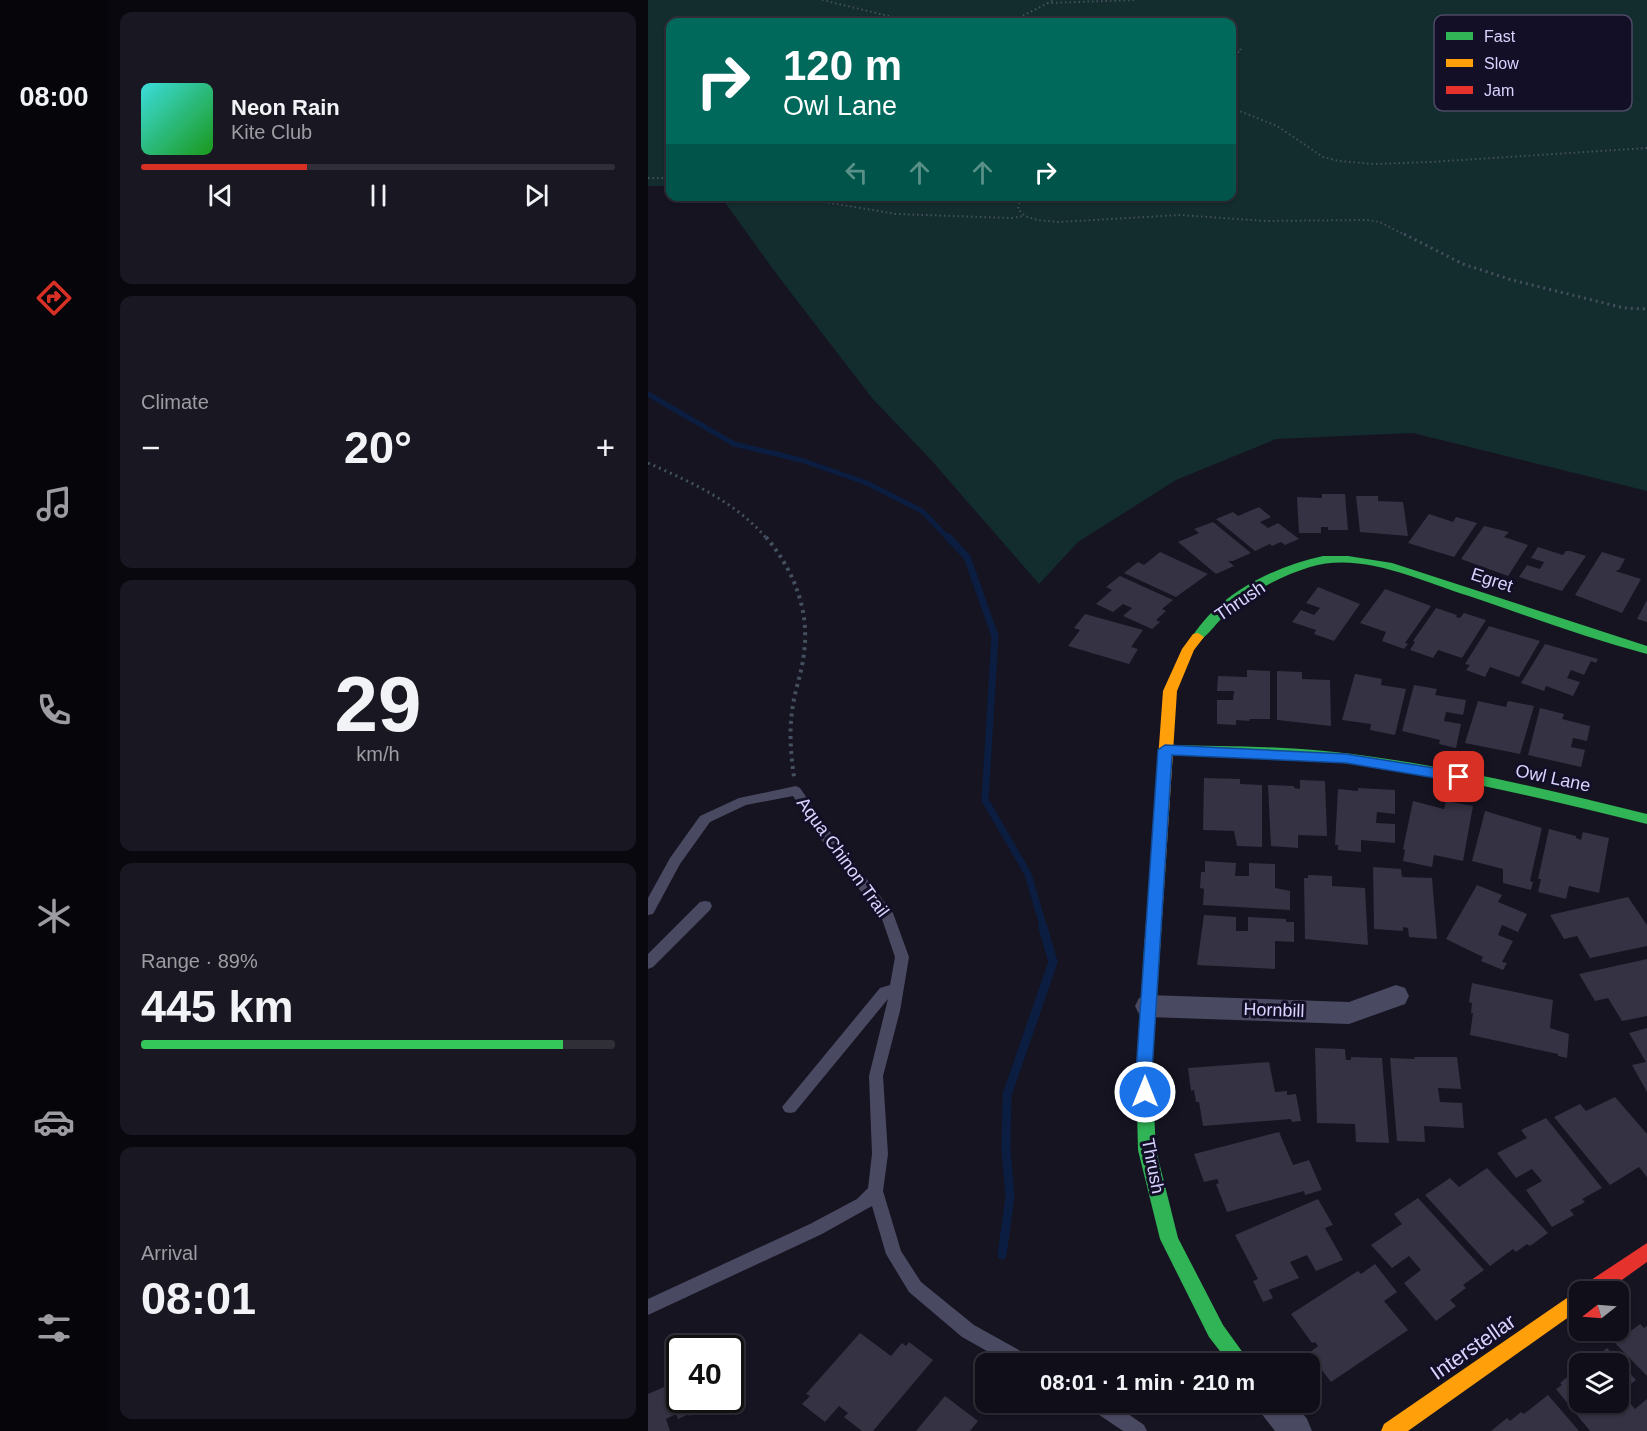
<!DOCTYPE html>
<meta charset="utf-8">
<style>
body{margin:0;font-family:Helvetica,sans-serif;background:#191822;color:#f1f3f6;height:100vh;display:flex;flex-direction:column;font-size:22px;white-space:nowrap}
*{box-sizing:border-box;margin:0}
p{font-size:20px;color:#9c9ca2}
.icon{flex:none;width:33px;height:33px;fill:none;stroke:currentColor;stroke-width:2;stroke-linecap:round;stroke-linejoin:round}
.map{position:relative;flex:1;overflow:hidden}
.side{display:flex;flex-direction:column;gap:12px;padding:12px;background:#09080e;width:540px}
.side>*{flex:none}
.hud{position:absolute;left:18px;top:18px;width:570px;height:183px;border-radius:12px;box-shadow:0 2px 4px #0004,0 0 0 2px #302f38;background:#00695c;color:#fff;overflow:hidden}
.needle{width:39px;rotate:253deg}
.buttons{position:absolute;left:921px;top:1281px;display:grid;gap:12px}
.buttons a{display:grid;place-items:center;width:60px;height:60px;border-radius:12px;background:#100f19;box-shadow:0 2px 4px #0004,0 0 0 2px #302f38;font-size:30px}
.speed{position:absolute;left:18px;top:1335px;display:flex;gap:12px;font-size:30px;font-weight:700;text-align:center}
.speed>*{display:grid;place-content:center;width:78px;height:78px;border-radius:50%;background:#100f19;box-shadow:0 2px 4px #0004,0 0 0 2px #302f38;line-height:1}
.speed .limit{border:3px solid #111;border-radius:9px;background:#fff;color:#111}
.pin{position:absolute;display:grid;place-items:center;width:51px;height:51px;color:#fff;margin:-26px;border-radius:12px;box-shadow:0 3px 9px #0006}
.me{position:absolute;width:66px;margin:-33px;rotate:0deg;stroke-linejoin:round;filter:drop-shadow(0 0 4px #0008)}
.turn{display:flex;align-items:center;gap:21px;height:126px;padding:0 18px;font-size:27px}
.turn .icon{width:78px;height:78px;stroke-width:2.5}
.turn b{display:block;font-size:42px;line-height:51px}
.lanes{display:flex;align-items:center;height:57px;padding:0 18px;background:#0003;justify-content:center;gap:30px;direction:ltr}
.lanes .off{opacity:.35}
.big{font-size:45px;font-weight:700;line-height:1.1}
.side .widget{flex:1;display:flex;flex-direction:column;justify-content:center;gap:9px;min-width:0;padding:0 21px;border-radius:12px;background:#191822}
.side .dial{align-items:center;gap:0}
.dial b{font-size:78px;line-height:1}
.song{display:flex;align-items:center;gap:18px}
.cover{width:72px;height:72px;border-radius:9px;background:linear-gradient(135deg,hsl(180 70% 55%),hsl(120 70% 35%))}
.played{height:6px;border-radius:3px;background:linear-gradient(90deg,#d93025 35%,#302f38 35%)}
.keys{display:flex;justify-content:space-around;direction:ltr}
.heat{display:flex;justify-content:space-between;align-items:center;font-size:33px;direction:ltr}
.charge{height:9px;border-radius:4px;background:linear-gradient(90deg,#34c759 89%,#302f38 0)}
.trip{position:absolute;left:327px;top:1353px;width:345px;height:60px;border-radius:12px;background:#100f19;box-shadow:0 2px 4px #0004,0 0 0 2px #302f38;font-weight:700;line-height:60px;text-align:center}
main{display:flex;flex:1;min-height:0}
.tab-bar{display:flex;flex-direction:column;width:108px;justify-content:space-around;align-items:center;background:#06060a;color:#9c9ca2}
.tab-bar .icon{width:42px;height:42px}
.tab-bar .on{color:#d93025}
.tab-bar b{font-size:27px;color:#f1f3f6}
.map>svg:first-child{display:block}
</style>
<main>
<nav class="tab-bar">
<b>08:00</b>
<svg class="icon on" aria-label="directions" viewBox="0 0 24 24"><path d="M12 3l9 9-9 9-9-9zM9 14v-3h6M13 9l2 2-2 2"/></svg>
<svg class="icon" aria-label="music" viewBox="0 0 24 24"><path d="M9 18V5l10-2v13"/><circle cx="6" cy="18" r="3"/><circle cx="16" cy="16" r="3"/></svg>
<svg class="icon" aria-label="phone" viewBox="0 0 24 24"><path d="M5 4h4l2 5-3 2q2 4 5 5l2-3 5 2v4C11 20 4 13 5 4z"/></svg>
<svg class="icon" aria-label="climate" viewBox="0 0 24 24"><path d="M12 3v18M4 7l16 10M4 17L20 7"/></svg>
<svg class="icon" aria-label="car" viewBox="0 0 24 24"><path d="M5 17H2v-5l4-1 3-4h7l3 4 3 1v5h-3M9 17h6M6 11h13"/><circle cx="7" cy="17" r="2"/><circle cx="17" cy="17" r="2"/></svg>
<svg class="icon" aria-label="filters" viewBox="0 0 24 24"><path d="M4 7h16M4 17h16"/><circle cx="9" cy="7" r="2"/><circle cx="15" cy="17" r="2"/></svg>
</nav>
<section class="side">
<div class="widget">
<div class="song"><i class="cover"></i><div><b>Neon Rain</b><p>Kite Club</p></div></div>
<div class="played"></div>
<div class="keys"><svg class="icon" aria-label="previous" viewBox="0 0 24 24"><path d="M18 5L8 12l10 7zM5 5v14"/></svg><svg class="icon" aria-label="pause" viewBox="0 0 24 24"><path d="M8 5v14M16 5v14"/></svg><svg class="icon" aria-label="next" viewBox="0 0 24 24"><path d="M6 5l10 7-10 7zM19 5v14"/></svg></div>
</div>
<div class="widget"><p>Climate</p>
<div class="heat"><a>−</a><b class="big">20°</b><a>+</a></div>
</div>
<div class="widget dial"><b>29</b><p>km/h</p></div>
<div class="widget"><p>Range · 89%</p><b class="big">445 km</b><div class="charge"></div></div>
<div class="widget"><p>Arrival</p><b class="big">08:01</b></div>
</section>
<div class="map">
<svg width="999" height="1431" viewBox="0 0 999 1431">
<rect width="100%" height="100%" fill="#161421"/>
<path fill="#132c2d" d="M0,0H999V491L765,433L628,439L528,480L430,542L391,584L284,461L224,398L130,276L73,197L584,196V22H22V186H0Z"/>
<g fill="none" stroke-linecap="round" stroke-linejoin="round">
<path stroke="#0b1e41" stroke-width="5" d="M0,394L86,444L153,460L219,483L274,511L301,539"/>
<path stroke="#0b1e41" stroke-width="7" d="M300,537L319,557L347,636L337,800L380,874L396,929"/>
<path stroke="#0b1e41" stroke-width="9" d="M354,1255L362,1197L358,1150L359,1095L405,962L395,927"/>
</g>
<g fill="#343243">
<path d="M674,494H697L700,530H680V527H673V533H651L649,497L674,498Z"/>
<path d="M708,496H730V501L755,502L760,536L712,532Z"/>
<path d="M611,507L623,517L612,522L620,528L630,523L651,539L637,545L633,542L624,546L622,544L607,551L568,519L585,512L590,516Z"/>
<path d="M781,514L805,522L808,517L829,523L806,557L760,543Z"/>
<path d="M565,522L603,553L585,561H580L586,566L568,574L530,542L551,533L546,529Z"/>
<path d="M836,526L861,532L856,537L880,545L860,576L813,559Z"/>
<path d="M890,547L915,555L918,551H922L938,556L914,591L871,577L879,565L892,569L896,562L883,558Z"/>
<path d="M512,552L560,574L528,597L476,573L490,562L496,565Z"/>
<path d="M954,552L977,559L971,570L967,571L993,579L974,613L927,595Z"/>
<path d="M472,576L525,600L514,609L518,611L508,620L512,622L504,629L475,616L484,608L475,604L465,612L448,604L464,590L458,587Z"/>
<path d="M670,587L712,604L686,641L666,634L668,630L644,622L653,610L666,615L672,608L658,603Z"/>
<path d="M737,589L783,606L757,643L760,644L756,649L734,641L738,632L712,623Z"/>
<path d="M999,600V622L989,619Z"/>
<path d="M788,608L809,615L808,617L812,618L816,613L838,620L814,658L790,650L785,658L762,650L767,642L765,641Z"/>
<path d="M437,614L495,630L483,647L490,649L481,664L420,646L432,630L426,628Z"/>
<path d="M841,626L892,641L871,677L842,667L837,677L818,670L822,665L817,664Z"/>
<path d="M897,644L950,659L948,663L943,661L936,675L923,670L919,678L932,682L925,696L898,686L896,691L873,683Z"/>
<path d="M599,670L622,671V719H602L601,721L588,720V725L569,724V700H585L586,691H569L570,676L599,677Z"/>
<path d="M629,671L654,672V679L682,680L683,726L629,720Z"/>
<path d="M707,674L734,679L733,685L758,689L747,735L722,730L723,724L694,720Z"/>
<path d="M766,685L789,689L787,695L818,700L815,715L798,712L796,721L813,724L808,748L791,744L792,740L754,731Z"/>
<path d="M830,701L858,707L860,701L886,706L872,754L817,743Z"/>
<path d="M892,708L916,714L914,719L942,726L939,741L925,738L923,747L937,750L933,767L880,755Z"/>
<path d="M556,778L592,779V784L614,785V847L589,846L586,831L555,830Z"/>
<path d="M652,780L677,781L679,836L650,835V848L623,846L620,785L646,786V788L652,789Z"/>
<path d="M710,788L747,790V814L729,812L728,823L747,824V843L713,840V852L690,850V845H687L690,789L710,791Z"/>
<path d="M765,801L796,809L798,801L825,806L815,861L786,855L784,867L755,861L757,850L755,849Z"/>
<path d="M837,811L894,828L882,881L885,882L883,890L855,883V869L824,861Z"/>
<path d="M901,829L928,836V838L933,840L935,832L961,838L951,893L921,886L918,899L890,892L893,879H890Z"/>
<path d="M557,861L588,863L587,876H601V863L627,864V888L642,891V910L555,905L556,889L552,888L553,872H557Z"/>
<path d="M725,867L753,869L754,877L784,878L789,939L761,937L760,928L755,927V931L726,929Z"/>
<path d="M660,875L684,876V886L717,888L720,945L657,939L656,878H660Z"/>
<path d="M829,885L854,895L850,902L879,914L870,932L854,925L850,935L865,941L854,962L859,963L855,970L833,961L835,957L798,939Z"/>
<path d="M980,897L999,925V946L942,958L929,936L916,939L902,915Z"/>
<path d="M556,915L588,917V931H600V917L638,919V922H646V942L627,941V969L549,965Z"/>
<path d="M999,959V1016L974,1021L960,998L947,1001L931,974Z"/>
<path d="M824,983L905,1000L902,1028L921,1034L919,1058L910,1056V1054L822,1035L825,1013H823L824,1003L821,1002Z"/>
<path d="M999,1028V1092L984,1065L998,1062L981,1033Z"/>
<path d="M667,1048L697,1049L698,1060H703V1057L734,1058L741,1143L708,1142L707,1124L669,1123Z"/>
<path d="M766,1057H809L813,1089L790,1088L792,1102L814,1103L816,1128L776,1126L777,1142L749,1141L742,1058L767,1059Z"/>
<path d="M621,1062L627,1092L639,1091V1095L648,1094L653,1121L644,1122L643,1119L555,1126L551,1102H548L546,1090L543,1091L540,1068Z"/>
<path d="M967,1097L999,1134V1177L991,1167L962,1185L906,1117L932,1104L938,1111Z"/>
<path d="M898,1118L954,1188L934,1199L937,1202L922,1210L926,1215L904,1227L878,1190L894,1181L884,1169L868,1178L849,1153L879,1138L873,1130Z"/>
<path d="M631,1132L645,1165L661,1160L674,1190L657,1195L656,1191L579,1212L568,1184L571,1183L569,1179L556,1182L546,1154Z"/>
<path d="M839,1168L900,1233L882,1246L879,1244L868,1252L865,1249L842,1266L777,1195L802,1178L811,1187Z"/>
<path d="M770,1198L836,1270L815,1285L818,1288L802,1300L808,1306L788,1321L756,1283L773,1270L761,1256L744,1268L723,1245L754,1224L746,1214Z"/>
<path d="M670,1199L685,1225L677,1228L695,1260L668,1271L659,1255L642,1262L651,1278L621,1290L625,1298L615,1302L605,1281L610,1279L587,1235Z"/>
<path d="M727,1264L749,1292L736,1301L760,1330L683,1382L661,1353L670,1346L667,1342L664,1343L643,1314L710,1271L713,1274Z"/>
<path d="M992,1324L996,1328L999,1326V1376L967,1343Z"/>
<path d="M212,1333L243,1356L254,1343L258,1346L261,1342L285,1360L225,1431H214L196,1417L200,1413L191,1406L177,1422L154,1404L162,1396L158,1394Z"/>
<path d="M959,1348L988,1380L972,1392L987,1409L999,1399V1431H942L908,1389L914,1385L912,1383L922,1375L924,1377L932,1369V1402H970V1364H939Z"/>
<path d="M32,1380V1400H64L65,1405L41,1416V1414L30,1419L28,1414L18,1419L22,1431H0V1394Z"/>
<path d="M900,1395L931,1431H843L859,1418L862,1421L873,1412L876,1414Z"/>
<path d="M297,1396L330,1421L322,1431H268Z"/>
</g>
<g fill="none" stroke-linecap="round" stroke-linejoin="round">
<g stroke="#44505f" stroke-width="2" stroke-dasharray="1.5 3" stroke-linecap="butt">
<path d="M174,0L266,22"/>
<path d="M399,3L487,0"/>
<path d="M369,22L372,17L406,0"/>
<path d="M584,46L592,48L593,51L584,55"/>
<path d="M584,108L629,126L675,157L691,161L726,164L783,162L999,148"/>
<path d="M0,178H22"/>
<path d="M140,196L248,214L363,218L376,216"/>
<path d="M377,196L372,200L370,209L377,216L389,220L410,222L532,215L618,221L720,220L732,222L759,236"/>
</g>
<g stroke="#44505f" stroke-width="3" stroke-dasharray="2 4" stroke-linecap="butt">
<path d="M756,234L815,264L864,280L976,308L999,309"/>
<path d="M0,463C43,482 88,502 119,539"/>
</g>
<path stroke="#44505f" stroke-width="4" stroke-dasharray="3 4.5" stroke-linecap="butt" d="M118,537C145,569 162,610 156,653C154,673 146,692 144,712C141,733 143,756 146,777"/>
<g fill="#4a4962" fill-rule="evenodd">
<path d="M148,786L152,788L182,832L245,913L261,957L252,1011L235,1076L240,1154L235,1191L253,1251L273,1282L326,1325L385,1358L387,1364H362L314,1337L261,1292L238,1254L224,1206L174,1234L0,1315V1299L162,1224L209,1199L220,1188L224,1154L221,1076L240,999L147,1112L142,1113L137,1112L134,1107L232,988L242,985L247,957L234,919L172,838L145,796L98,805L62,822L32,864L5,914L0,915V898L22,858L52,816L91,798Z"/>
<path d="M57,901L62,902L64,906L62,910L5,967L0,969V954L52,902Z"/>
<path d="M439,1402H463L496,1425L499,1431H475L441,1408Z"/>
</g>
<g fill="#4a4962" fill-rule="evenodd">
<path d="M748,985L757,988L761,996L757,1004L701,1024L500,1017L491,1014L487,1006L491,998L500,995L701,1002Z"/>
<path d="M609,1402H646L659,1419L664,1431H627L613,1413Z"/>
</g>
<g fill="#30b455" fill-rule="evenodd">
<path d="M675,556H700L744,563L999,646V654C939,638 880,616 821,596C773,581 713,551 662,567C633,576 605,591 582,610C573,617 558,639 550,641L544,637C572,593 625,567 675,556Z"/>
<path d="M517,745C570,746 624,746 677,751C786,762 893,788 999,814V824C893,798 786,772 677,761C624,756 570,756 517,755L510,750Z"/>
<path d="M504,944L510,946L512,950L504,1073L508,1150L530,1238L575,1325L603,1364H582L561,1337L512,1239L490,1150L488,1073L496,950L498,946Z"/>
</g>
<g fill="#ff9f0a" fill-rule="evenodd">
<path d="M550,633L556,637L546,650L529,691L512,950L510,954L504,956L498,954L496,950L515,691L534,649L545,634Z"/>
<path d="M932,1289L938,1292H932V1309L760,1431H733L736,1424Z"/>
</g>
<path fill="#e5322d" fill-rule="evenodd" d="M999,1243V1262L957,1292H932L934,1286Z"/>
</g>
<path fill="#1a73e8" stroke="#114b97" stroke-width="1.5" d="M517,745L698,754L811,772L818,777L811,782L698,763L524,755L504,1072L505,1092L503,1097L497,1099L491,1097L488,1092V1072L510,750Z"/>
<g text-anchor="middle" stroke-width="6" stroke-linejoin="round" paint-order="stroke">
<g font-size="18" fill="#d9d4ff" stroke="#130f26">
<text transform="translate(844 580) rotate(18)" y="6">Egret</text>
<text transform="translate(592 601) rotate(-34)" y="6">Thrush</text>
<text transform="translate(905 778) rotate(12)" y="6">Owl Lane</text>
<text transform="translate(195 857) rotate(54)" y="6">Aqua Chinon Trail</text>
<text transform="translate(626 1010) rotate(2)" y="6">Hornbill</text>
<text transform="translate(505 1166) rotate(79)" y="6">Thrush</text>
</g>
<g font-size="21" fill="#d9d4ff" stroke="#130f26">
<text transform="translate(825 1347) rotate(-35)" y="7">Interstellar</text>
</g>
</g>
<rect x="786" y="15" width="198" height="96" rx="9" fill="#130f26" stroke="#4e4a67" stroke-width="1.5"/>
<rect x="798" y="32" width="27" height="8" fill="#30b455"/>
<rect x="798" y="59" width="27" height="8" fill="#ff9f0a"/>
<rect x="798" y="86" width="27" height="8" fill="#e5322d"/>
<g font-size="16" fill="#d9d4ff">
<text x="836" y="42">Fast</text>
<text x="836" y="69">Slow</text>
<text x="836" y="96">Jam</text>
</g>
</svg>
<div class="buttons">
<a><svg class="needle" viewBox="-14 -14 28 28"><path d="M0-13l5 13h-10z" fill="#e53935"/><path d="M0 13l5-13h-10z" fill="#9c9ca2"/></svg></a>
<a><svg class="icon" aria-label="layers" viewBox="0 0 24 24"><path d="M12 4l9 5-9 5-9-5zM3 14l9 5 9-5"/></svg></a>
</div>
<div class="speed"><div class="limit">40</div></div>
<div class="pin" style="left:811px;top:777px;background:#d93025"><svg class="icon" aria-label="arrive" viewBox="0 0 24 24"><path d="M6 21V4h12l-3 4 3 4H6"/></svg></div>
<svg class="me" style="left:497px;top:1092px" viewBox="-20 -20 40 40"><circle r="17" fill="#1a73e8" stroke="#fff" stroke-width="3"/><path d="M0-11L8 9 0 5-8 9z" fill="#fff"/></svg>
<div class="trip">08:01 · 1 min · 210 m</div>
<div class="hud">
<div class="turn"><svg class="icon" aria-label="right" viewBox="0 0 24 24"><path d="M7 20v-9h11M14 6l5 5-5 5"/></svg><div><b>120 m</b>Owl Lane</div></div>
<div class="lanes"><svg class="icon off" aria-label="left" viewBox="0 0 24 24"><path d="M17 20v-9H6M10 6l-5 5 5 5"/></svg><svg class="icon off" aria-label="ahead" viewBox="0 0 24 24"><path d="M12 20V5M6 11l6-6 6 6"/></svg><svg class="icon off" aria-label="ahead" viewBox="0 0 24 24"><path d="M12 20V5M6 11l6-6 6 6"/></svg><svg class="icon" aria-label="right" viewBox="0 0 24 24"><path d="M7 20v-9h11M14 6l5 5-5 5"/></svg></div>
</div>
</div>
</main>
